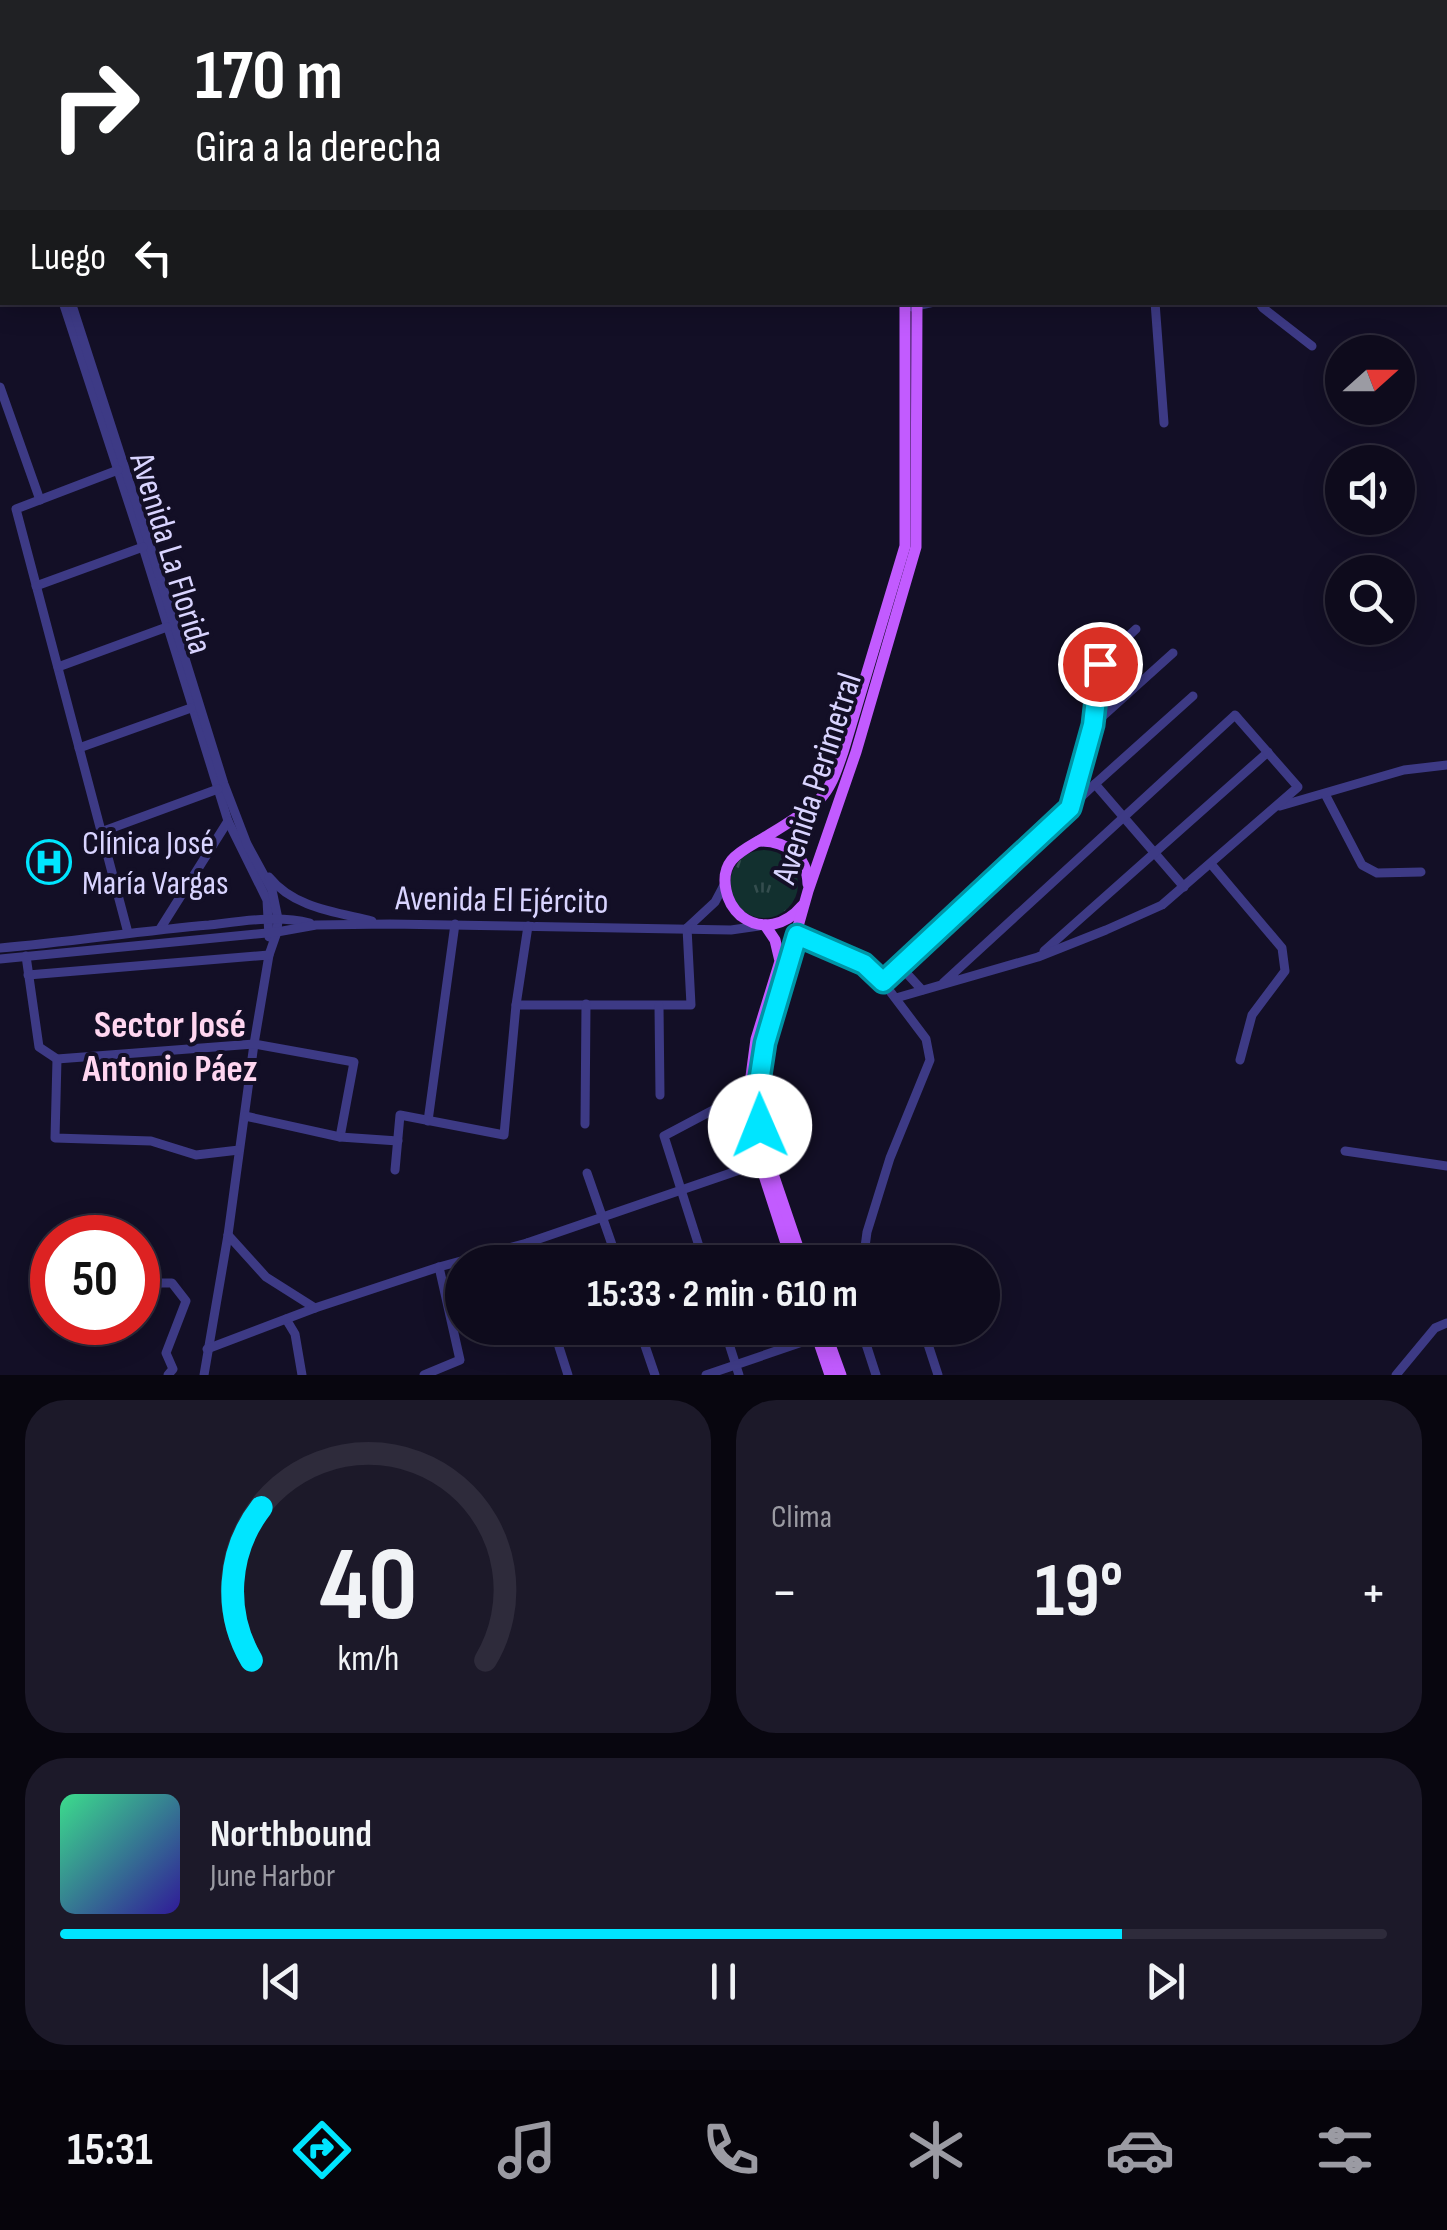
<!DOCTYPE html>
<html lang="es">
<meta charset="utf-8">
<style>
body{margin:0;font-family:"Sofia Sans Condensed",sans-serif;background:#1c1929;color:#f1f3f6;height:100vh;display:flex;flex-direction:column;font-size:38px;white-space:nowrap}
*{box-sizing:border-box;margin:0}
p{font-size:32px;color:#9b9ba3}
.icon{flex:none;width:55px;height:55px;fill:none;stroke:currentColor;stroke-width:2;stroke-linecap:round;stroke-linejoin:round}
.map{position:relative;height:1375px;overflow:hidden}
.details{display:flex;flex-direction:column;gap:25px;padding:25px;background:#08060f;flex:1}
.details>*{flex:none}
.banner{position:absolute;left:0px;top:0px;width:1448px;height:305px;box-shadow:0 5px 25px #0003,0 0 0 2px #2e2b3b;background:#202124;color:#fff;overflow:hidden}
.needle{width:65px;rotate:69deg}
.tools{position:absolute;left:1325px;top:335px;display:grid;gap:20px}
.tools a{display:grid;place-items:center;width:90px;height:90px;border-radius:50%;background:#0e0b1c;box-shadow:0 5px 25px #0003,0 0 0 2px #2e2b3b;font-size:50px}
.speed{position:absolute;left:30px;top:1215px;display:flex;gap:20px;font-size:50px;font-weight:700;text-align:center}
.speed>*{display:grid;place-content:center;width:130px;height:130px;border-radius:50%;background:#0e0b1c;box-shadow:0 5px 25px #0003,0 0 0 2px #2e2b3b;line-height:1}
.speed .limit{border:15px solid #d22;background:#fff;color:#111}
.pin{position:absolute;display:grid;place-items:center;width:85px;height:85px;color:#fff;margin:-42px;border:5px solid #fff;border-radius:50%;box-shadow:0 2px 10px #0007}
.me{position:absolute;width:110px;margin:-55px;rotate:359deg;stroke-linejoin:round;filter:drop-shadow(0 0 8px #0008)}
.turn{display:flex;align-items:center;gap:35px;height:210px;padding:0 30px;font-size:45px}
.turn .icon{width:130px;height:130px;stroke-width:2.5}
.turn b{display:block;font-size:70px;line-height:85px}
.then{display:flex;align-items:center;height:95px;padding:0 30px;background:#0003;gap:20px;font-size:38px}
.big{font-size:75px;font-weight:700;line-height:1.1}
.details .widget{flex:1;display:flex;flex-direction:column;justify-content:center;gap:15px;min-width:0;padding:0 35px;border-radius:40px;background:#1c1929}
.details .dial{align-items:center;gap:0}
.dial svg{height:260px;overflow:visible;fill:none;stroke:#2e2b3b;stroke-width:7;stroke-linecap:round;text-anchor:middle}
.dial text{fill:#f1f3f6;stroke:none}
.song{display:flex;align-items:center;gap:30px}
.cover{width:120px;height:120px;border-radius:15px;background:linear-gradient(135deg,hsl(150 70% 55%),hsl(250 70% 35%))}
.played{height:10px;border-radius:5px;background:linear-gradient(90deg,#00e5ff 80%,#2e2b3b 80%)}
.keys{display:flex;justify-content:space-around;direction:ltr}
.heat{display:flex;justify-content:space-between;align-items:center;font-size:55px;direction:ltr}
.details .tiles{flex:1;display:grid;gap:25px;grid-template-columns:1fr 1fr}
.widget:last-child{grid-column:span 2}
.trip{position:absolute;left:445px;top:1245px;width:555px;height:100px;border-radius:50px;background:#0e0b1c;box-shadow:0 5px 25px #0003,0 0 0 2px #2e2b3b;font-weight:700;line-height:100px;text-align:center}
.tabs{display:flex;height:160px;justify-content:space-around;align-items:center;background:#06040b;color:#9b9ba3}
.tabs .icon{width:70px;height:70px}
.tabs .selected{color:#00e5ff}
.tabs b{font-size:45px;color:#f1f3f6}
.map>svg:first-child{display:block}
</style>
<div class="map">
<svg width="1447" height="1375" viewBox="0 0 1447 1375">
<defs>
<pattern id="grass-tufts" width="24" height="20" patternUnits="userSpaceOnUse" patternTransform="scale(2.5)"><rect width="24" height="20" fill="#12302f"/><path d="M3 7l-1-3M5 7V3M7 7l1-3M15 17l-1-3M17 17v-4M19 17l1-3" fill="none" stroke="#344d4e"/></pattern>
</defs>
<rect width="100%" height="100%" fill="#130f26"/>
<circle fill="url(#grass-tufts)" cx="764" cy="884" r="34"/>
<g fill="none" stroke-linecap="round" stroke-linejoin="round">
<g stroke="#3d3a85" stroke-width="9">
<path d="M985,0L986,2"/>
<path d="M1056,0L1057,2"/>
<path d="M312,2L313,0"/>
<path d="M998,2L1002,0"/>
<path d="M0,96L2,103"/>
<path d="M0,123L2,130"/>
<path d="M0,288H2"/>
<path d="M63,302L143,547L228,821L267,900L269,937"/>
<path d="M71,302L150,546L224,784L247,844L272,890L278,919L277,932L269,955L254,1044L228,1235L204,1375"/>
<path d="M1155,302L1164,423"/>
<path d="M1259,302L1263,308L1312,346"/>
<path d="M912,307L934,302"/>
<path d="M0,387L40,500"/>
<path d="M118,470L16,509L128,933"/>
<path d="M36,586L143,547"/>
<path d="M58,667L167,627"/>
<path d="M1093,725L1173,653"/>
<path d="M79,748L191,708"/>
<path d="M1095,784L1184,887"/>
<path d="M1325,794L1362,865L1377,873L1421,872"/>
<path d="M1071,805L1093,725L1100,663L1136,629"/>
<path d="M1280,806L1404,770L1447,765"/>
<path d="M101,832L218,789"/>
<path d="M1211,864L1282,948L1285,971L1252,1015L1240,1060"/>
<path d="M269,877C294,908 336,912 372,921"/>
<path d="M687,928L715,902L724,885"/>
<path d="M160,929L228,821"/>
<path d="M797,935L864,964L883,982L926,1039L930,1060L890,1158L867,1232L863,1262"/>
<path d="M0,948C70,942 139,931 209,925C243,921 277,915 310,923"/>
<path d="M1044,951L1268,752"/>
<path d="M26,956L39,1047L57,1059L254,1044L354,1062L340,1137"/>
<path d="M0,959L277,932L316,925L390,924L731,930L759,926"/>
<path d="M900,966L922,990"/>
<path d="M28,975L269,955"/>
<path d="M883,982L1095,784L1193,696"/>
<path d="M896,998L1038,957L1106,930L1162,905L1298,787L1235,715L943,983"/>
<path d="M516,1005H691L687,928"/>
<path d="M659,1006L660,1095"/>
<path d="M57,1059L55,1138L151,1141L196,1155L239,1150"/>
<path d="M245,1116L340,1137L398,1141"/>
<path d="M428,1121L455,924"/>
<path d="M585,1124L586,1004"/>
<path d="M1345,1151L1447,1166"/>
<path d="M395,1170L400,1115L504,1135L516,1005L528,926"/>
<path d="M587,1173L618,1262"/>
<path d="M228,1235L266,1277L315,1308"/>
<path d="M527,1243L533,1262"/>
<path d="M704,1262L664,1136L749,1091"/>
<path d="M138,1283H172L186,1301L166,1353L173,1369L168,1375"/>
<path d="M286,1319L295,1334L302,1375"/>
<path d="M553,1328L568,1375"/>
<path d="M639,1328L655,1375"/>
<path d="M724,1328L739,1375"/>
<path d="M924,1332L938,1375"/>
<path d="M828,1337L854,1328"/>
<path d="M866,1344L876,1375"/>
<path d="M207,1349L315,1308L439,1267L527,1243L760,1163"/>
<path d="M424,1375L460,1360L439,1267"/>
<path d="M706,1375L817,1337"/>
<path d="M1396,1375L1435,1328L1447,1323"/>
</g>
<g stroke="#c25bff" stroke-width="11">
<path d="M756,0L758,2"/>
<path d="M770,0L772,2"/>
<path d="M759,841C786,841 807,855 808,884"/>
<path d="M802,906C786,925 762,932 741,916C733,909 728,901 726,890C720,860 740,852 762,839C780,828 803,815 819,800C832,787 837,769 843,752L905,546V302"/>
<path d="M765,925L775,940L780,961L756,1039L749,1091L750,1121L760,1163L792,1262"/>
<path d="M803,1262L768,1159L760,1126L759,1082L765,1043L808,891L856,752L916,547L917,302"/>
<path d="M814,1328L830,1375"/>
<path d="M824,1328L841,1375"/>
</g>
</g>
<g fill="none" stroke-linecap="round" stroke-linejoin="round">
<g stroke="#0095a6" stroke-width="25">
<path id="route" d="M760,1126L759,1082L765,1043L797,935L864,964L883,982L1070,808L1093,725L1100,664"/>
</g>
<use href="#route" stroke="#00e5ff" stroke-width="18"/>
</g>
<defs>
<g id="hospital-ring" transform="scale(2.25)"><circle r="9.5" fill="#130f26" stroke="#00e5ff" stroke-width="1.5"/><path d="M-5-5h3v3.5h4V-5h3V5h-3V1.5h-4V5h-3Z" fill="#00e5ff"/></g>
</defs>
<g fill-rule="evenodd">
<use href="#hospital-ring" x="49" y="862"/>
</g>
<g text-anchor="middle" stroke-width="8" stroke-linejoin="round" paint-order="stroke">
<g font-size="35" fill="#d9d4ff" stroke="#130f26">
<text transform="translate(172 553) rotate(73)" y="12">Avenida La Florida</text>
<text transform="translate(816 778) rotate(-72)" y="12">Avenida Perimetral</text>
<text transform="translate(502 899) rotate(1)" y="12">Avenida El Ejército</text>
</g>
<g font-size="35" fill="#d9d4ff" stroke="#130f26" text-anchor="start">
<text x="82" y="854">Clínica José<tspan x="82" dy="40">María Vargas</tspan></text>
</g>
<g font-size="38" font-weight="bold" fill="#ffd6f0" stroke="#130f26">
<text x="170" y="1037">Sector José<tspan x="170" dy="44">Antonio Páez</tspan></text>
</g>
</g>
</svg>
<div class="tools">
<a><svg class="needle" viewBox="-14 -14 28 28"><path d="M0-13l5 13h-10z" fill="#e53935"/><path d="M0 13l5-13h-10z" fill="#9b9ba3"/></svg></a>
<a><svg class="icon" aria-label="sound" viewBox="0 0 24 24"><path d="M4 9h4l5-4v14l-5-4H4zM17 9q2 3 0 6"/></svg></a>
<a><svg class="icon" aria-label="search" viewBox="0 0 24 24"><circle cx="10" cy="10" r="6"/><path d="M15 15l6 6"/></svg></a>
</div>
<div class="speed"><div class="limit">50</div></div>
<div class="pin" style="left:1100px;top:664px;background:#d93025"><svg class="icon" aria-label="arrive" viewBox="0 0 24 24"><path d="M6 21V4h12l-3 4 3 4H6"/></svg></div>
<svg class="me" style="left:760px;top:1126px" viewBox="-20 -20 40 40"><circle r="19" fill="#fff"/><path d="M0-13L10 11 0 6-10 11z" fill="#00e5ff"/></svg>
<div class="trip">15:33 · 2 min · 610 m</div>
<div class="banner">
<div class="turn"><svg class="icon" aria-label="right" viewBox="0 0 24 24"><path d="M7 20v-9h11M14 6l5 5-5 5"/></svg><div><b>170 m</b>Gira a la derecha</div></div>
<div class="then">Luego<svg class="icon" aria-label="left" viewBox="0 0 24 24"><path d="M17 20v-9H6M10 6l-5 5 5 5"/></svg></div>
</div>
</div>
<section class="details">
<div class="tiles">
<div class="widget dial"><svg viewBox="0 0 100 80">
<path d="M14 69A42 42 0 1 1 86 69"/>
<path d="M14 69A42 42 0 0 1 17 22" stroke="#00e5ff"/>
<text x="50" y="56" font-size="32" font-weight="700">40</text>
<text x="50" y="72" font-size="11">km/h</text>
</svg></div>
<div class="widget"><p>Clima</p>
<div class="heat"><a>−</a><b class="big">19°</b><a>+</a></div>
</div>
<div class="widget">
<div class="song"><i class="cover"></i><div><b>Northbound</b><p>June Harbor</p></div></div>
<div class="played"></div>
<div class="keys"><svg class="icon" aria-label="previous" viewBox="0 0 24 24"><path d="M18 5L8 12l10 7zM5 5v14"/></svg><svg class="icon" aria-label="pause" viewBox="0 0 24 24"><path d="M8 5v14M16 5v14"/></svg><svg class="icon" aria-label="next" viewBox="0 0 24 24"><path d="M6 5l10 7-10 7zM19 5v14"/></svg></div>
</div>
</div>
</section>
<nav class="tabs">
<b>15:31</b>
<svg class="icon selected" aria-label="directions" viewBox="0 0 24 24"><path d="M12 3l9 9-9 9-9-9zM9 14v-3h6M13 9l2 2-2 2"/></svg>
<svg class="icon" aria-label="music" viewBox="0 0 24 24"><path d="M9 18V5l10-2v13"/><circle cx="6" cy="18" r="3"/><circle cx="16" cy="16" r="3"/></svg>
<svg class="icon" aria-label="phone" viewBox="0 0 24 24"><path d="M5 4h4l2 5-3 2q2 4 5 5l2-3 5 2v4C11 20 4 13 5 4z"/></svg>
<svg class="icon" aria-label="climate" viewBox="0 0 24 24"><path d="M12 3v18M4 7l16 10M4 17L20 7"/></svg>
<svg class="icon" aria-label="car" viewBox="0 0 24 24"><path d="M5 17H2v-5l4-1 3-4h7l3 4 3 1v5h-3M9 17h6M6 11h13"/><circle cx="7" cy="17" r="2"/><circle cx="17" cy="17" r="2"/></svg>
<svg class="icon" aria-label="filters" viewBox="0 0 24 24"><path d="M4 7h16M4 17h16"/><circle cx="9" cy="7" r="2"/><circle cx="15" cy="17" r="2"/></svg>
</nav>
